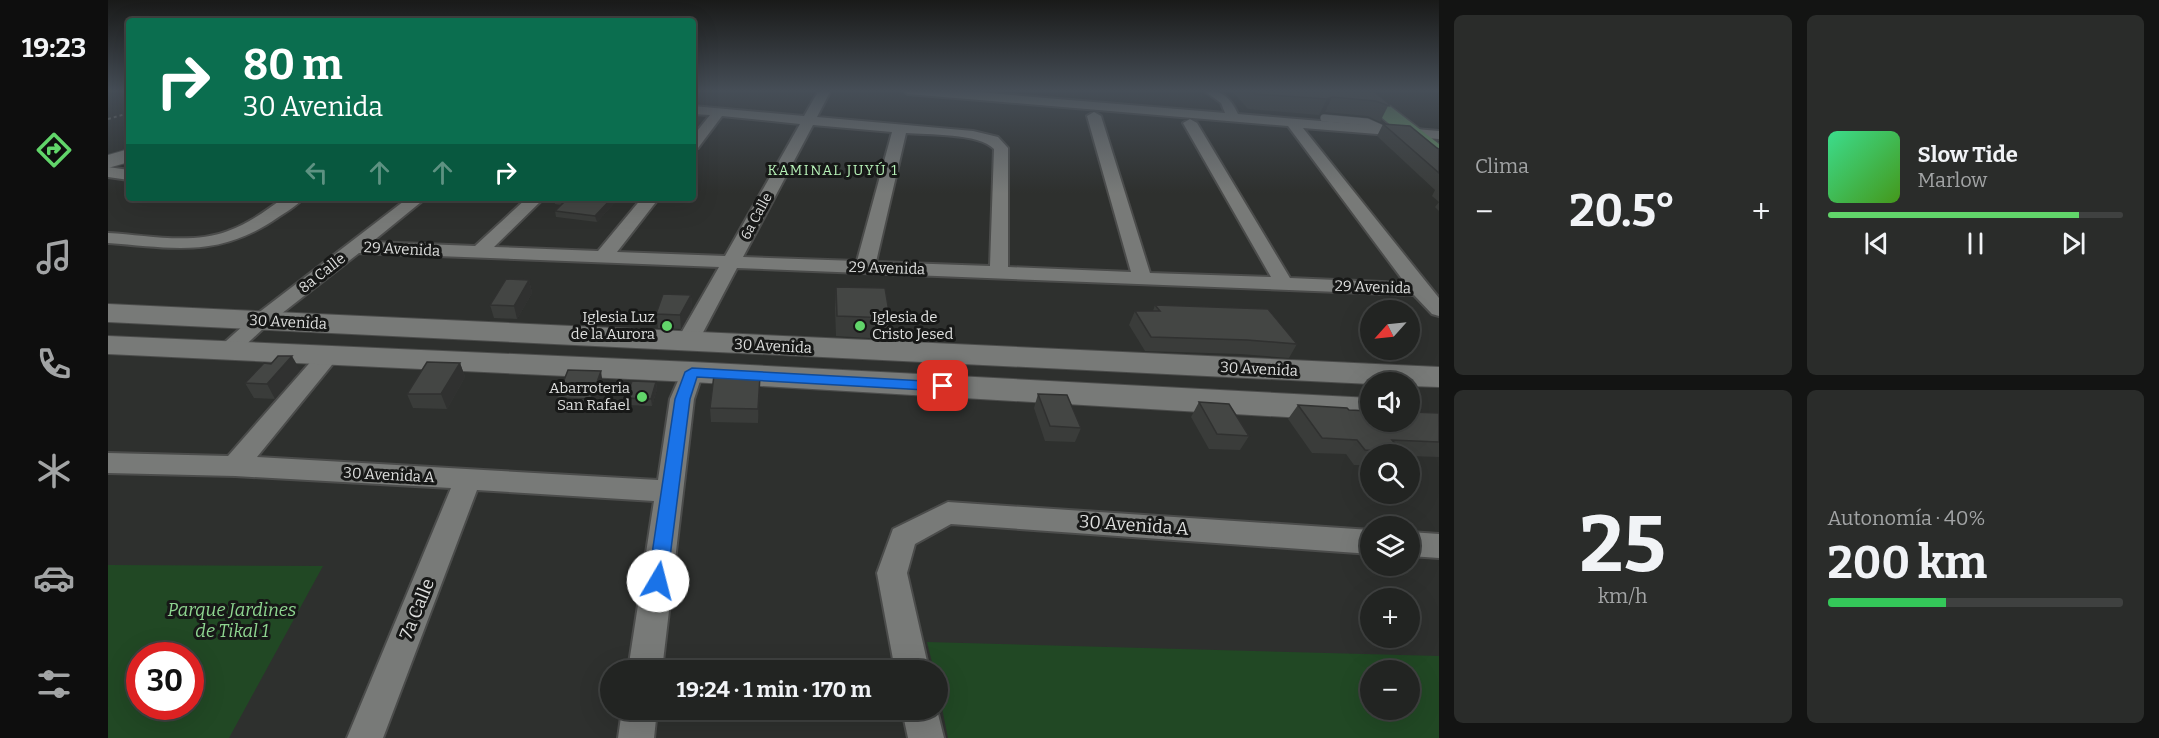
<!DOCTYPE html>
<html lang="es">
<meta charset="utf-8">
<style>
body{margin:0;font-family:Bitter,serif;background:#2a2c2a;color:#f1f3f6;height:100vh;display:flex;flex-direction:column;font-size:22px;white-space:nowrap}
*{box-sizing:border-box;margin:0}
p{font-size:20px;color:#a2a4a5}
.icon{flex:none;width:33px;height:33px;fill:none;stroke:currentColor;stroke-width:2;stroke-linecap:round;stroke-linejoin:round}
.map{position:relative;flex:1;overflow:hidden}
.details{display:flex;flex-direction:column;gap:15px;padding:15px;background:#131413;width:720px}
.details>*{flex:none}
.hud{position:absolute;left:18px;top:18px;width:570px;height:183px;border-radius:6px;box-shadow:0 6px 24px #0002,0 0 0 2px #3f4140;background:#0b6e4f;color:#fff;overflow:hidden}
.needle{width:39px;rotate:243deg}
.controls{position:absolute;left:1252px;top:300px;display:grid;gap:12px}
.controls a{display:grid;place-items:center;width:60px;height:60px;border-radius:50%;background:#222422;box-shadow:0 6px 24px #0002,0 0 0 2px #3f4140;font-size:30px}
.speed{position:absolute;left:18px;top:642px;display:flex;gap:12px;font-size:30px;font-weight:700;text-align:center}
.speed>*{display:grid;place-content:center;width:78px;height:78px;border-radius:50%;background:#222422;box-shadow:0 6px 24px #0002,0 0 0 2px #3f4140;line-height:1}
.speed .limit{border:9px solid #d22;background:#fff;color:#111}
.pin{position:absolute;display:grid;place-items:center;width:51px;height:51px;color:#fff;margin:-26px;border-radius:12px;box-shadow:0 3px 9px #0006}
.me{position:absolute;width:66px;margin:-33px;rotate:8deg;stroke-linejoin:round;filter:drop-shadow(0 0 4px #0008)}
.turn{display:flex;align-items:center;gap:21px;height:126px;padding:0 18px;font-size:27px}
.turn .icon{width:78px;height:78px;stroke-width:2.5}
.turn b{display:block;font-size:42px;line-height:51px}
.lanes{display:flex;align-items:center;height:57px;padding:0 18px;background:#0003;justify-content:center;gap:30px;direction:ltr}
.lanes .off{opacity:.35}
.big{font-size:45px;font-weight:700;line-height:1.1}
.details .tile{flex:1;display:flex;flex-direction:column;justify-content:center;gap:9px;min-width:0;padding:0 21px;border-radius:9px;background:#2a2c2a}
.details .dial{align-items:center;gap:0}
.dial b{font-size:78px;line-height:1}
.song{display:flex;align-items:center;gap:18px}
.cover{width:72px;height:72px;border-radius:9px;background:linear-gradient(135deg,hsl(150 70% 55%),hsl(100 70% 35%))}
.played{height:6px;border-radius:3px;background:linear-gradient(90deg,#61d56a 85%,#3f4140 85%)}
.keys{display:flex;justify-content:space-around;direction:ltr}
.heat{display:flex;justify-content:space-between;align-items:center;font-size:33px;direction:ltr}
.charge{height:9px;border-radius:4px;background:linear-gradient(90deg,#34c759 40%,#3f4140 0)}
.details .tiles{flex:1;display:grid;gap:15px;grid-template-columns:repeat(2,1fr)}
.trip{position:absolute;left:492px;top:660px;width:348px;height:60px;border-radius:30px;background:#222422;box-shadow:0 6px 24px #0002,0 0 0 2px #3f4140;font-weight:700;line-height:60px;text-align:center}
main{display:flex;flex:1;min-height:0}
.menu{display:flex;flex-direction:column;width:108px;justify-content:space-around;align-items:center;background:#0e0e0e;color:#a2a4a5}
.menu .icon{width:42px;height:42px}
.menu .active{color:#61d56a}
.menu b{font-size:27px;color:#f1f3f6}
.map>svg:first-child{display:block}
</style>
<main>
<nav class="menu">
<b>19:23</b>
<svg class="icon active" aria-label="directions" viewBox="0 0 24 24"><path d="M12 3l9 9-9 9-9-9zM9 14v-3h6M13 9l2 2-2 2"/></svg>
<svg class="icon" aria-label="music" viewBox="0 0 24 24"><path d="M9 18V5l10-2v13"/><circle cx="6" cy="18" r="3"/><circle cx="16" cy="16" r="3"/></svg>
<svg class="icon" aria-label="phone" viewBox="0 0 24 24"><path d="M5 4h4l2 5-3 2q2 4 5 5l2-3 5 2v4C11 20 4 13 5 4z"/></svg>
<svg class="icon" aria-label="climate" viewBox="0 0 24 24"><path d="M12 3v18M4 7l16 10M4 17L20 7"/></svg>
<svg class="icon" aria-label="car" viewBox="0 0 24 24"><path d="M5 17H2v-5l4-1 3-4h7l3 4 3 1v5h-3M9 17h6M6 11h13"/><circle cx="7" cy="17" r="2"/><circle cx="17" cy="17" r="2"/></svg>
<svg class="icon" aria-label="filters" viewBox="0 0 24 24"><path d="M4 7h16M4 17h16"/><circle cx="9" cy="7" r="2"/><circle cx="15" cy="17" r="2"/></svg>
</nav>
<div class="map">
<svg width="1331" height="738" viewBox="0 0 1331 738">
<rect width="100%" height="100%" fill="#2e302e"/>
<g fill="#214824" fill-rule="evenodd">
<path d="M0,565L215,566L121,738H0ZM32,656H82V706H32Z"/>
<path d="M819,642L1331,656V738H840L830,688V670H826ZM1263,670H1302V710H1263Z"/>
</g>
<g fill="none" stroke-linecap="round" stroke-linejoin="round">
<g stroke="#4b4c4b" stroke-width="8">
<path id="lane" d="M1216,118L1259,122L1277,130"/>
</g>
<g stroke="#4b4c4b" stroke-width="4">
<g id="street">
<path d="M711,90H723L709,117L865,131L890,137L900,148V267L1023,272L979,116L986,112L993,116L1042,273L1163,277L1075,123L1082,119L1089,123L1182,278L1297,283L1180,126L800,94L794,90H844L1117,113L1113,103L1095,90C1114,90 1122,97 1130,114L1331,131V139L1195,128L1331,298V316L1324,314L1306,295L629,268L590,342L587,347L579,349L571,347L568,342L611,267L251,253L159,325L127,355L119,357L111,355L108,350L145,317L300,198H318L264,242L367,246L419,198H436L386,247L490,251L534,198H551L509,252L617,256L692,124L614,116L590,148L585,149V136L602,115L585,114V106L696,116ZM705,125L784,132L749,261L635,257ZM798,133C820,135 871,133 886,149L882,266L768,262Z"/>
<path d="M0,167L21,170V180L0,177Z"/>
<path d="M176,198H195C189,206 178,212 169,218C111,258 66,248 0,243V233C38,235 83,245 120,231C141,224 158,210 176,198Z"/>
<path d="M221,348L229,350L232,355L149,457L550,480L562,399L576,367L584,365L592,367L595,372L586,399L554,670H520L546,501L369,490L275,738H239L343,488L127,476L0,473V453L120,456L213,350Z"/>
<path d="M840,502L1263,530V554L843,524L807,544L799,573L821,670H787L769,573L785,529Z"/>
<path d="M1302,532L1331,534V558L1302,556Z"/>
<path d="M514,710H549L546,738H510Z"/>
<path d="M794,710H829L836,738H800Z"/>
</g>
</g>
<g stroke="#4b4c4b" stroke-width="2">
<g id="secondary">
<path d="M21,149V162L0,168V155Z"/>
<path d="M0,304L1331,367V387L1302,386V382L1263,384L0,322Z"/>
<path d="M0,336L584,362L1263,398V422L584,382L0,354Z"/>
</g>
</g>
<g stroke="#4b4c4b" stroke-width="3">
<path id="primary" d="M1241,90H1261L1331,144V160L1323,159Z"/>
</g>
<path stroke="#6e706e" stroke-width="2" stroke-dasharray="3 3" stroke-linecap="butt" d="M0,119L21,113"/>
<use href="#lane" stroke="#787a78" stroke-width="7"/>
<use href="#street" fill="#787a78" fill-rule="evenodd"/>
<use href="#secondary" fill="#787a78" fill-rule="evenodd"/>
<use href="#primary" fill="#628c64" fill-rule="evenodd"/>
</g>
<g fill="#3a3c3a">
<path d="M1123,90H1265L1281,104L1272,122L1260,116L1217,112L1211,115L1140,109Z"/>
<path d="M1275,124L1331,149V211L1327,207L1331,202L1324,196L1327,190L1269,136Z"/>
<path d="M444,198H511L489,222L448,217L447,211L453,205L447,204L446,198Z"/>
<path d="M421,280L424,293L409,319L386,318L382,305Z"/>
<path d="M728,287L782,318L779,339L728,336L727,308Z"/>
<path d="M583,295L584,309L573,329L550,328L548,314Z"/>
<path d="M1047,305L1189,344L1181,358L1132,354L1037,351L1021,325L1027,311H1045Z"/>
<path d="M352,363L357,377L339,409L305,408L299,394Z"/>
<path d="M192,370L167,399L146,398L137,383Z"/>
<path d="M548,382L549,389L544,406L519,405L518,398Z"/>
<path d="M495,385L486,413L453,412L449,398Z"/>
<path d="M652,390L650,423L603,422L602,408Z"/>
<path d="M930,394L973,428L967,442L937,441L926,408Z"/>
<path d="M1091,402L1141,436L1132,450L1101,449L1083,417Z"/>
<path d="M1190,405L1241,410L1331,413V457L1302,456V454H1263V465H1246L1238,454L1204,453L1180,419Z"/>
</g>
<g fill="#303130">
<path d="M1224,97L1217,112L1211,115L1219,99Z"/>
<path d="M504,198H511L489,222L487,216Z"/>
<path d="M421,280L424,293L409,319L406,306Z"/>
<path d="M583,295L584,309L573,329L572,315Z"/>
<path d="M184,356L192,370L167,399L159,384Z"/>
<path d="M352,363L357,377L339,409L333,394Z"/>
<path d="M493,371L495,385L486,413L483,399Z"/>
<path d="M652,376V390L650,423V409Z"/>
<path d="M548,382L549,389L544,406L543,399Z"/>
</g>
<g fill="#444644" stroke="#303130" stroke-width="1.5">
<path d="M1143,90H1265L1281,104V106L1268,101L1224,97L1219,99L1147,94Z"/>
<path d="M1275,124L1302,126L1329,148L1331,149V173Z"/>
<path d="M449,198H504L487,216L447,211L459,199Z"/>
<path d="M398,279L421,280L406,306L382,305Z"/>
<path d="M728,287L777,288L782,318L729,316Z"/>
<path d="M555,294L583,295L572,315L548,314Z"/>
<path d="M1047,305L1160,309L1189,344L1139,340L1043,337L1027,311H1052Z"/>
<path d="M170,356H184L159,384L137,383L156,363L163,364Z"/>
<path d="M319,362L352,363L333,394H299Z"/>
<path d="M460,370L493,371L483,399L449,398Z"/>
<path d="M606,375L652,376L650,409L602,408Z"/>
<path d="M524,381L548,382L543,399L518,398Z"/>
<path d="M930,394L959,395L973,428L942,426Z"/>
<path d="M1091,402L1121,404L1141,436L1109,434Z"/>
<path d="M1190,405L1239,408L1241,410L1263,411V422H1302V412L1331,413V442L1284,440L1294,451L1257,450L1249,440L1214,438Z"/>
</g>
<linearGradient id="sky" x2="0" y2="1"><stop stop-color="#191a19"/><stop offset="0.47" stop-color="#464e57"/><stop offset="1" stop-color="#464e57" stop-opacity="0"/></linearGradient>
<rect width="1331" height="193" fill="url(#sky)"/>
<path fill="#1a73e8" stroke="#114b97" stroke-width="1.5" d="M584,368L835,382L842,386L835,391L589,377L582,399L559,581L556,586L550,589L543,586L540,581L567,399L577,372Z"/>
<g fill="#61d56a" stroke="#171817" stroke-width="2">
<circle cx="559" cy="326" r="6"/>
<circle cx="752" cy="326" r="6"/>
<circle cx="534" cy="397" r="6"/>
</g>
<g text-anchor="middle" stroke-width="6" stroke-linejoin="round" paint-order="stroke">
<g font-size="14" letter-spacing="1.5" fill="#b7f2b8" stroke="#171817">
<text x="725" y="175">KAMINAL JUYÚ 1</text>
</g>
<g font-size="14" fill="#dedfde" stroke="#171817">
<text transform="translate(648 216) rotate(-62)" y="5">6a Calle</text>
</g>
<g font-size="15" fill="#dedfde" stroke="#171817">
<text transform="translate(294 249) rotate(3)" y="5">29 Avenida</text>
<text transform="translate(779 268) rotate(2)" y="5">29 Avenida</text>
<text transform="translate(214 273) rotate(-38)" y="5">8a Calle</text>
<text transform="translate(1265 287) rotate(2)" y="5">29 Avenida</text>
<text transform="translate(180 322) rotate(3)" y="5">30 Avenida</text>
<text transform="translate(665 346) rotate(3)" y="5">30 Avenida</text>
<text transform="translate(1151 369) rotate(3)" y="5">30 Avenida</text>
<text transform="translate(281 475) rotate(3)" y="5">30 Avenida A</text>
</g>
<g font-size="15" fill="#dedfde" stroke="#171817" text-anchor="end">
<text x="547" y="322">Iglesia Luz<tspan x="547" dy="17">de la Aurora</tspan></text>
<text x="764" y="322" text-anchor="start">Iglesia de<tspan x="764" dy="17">Cristo Jesed</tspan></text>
<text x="522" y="393">Abarroteria<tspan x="522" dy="17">San Rafael</tspan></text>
</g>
<g font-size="18" fill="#dedfde" stroke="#171817">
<text transform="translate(1026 525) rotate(4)" y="6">30 Avenida A</text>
<text transform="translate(309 609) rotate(-68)" y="6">7a Calle</text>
</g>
<g font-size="18" font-style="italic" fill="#8ed590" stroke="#171817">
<text x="124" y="616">Parque Jardines<tspan x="124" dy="21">de Tikal 1</tspan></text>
</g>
</g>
</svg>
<div class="controls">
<a><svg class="needle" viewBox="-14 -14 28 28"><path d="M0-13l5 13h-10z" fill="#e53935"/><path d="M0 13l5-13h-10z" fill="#a2a4a5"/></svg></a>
<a><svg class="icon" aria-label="sound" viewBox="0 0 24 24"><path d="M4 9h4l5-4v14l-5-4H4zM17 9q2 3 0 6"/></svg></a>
<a><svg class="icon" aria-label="search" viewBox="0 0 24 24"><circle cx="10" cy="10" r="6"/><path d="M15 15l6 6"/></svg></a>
<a><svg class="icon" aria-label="layers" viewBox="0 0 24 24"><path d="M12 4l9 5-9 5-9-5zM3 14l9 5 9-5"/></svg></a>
<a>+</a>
<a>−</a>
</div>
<div class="speed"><div class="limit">30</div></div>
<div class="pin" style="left:835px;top:386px;background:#d93025"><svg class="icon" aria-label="arrive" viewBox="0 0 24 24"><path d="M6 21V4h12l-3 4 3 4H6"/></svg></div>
<svg class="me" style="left:550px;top:581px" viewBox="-20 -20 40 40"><circle r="19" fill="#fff"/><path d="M0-13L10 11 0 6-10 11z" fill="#1a73e8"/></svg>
<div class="trip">19:24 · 1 min · 170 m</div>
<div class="hud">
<div class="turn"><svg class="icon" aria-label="right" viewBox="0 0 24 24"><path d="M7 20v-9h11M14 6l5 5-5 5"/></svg><div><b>80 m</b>30 Avenida</div></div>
<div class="lanes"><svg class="icon off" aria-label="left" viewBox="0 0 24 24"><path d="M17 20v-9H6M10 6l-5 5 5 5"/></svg><svg class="icon off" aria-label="ahead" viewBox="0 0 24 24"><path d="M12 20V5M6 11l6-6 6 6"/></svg><svg class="icon off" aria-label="ahead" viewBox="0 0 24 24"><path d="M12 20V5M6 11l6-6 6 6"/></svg><svg class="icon" aria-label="right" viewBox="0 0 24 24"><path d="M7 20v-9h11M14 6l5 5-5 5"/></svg></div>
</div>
</div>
<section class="details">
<div class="tiles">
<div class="tile"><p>Clima</p>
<div class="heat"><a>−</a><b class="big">20.5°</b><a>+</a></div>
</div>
<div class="tile">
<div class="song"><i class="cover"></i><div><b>Slow Tide</b><p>Marlow</p></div></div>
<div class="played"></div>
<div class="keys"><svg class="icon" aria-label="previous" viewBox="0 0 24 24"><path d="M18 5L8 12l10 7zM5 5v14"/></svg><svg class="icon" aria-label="pause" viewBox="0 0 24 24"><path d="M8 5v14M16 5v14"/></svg><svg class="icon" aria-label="next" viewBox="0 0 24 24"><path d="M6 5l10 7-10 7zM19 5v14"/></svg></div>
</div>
<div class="tile dial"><b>25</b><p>km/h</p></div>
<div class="tile"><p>Autonomía · 40%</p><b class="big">200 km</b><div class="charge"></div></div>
</div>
</section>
</main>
